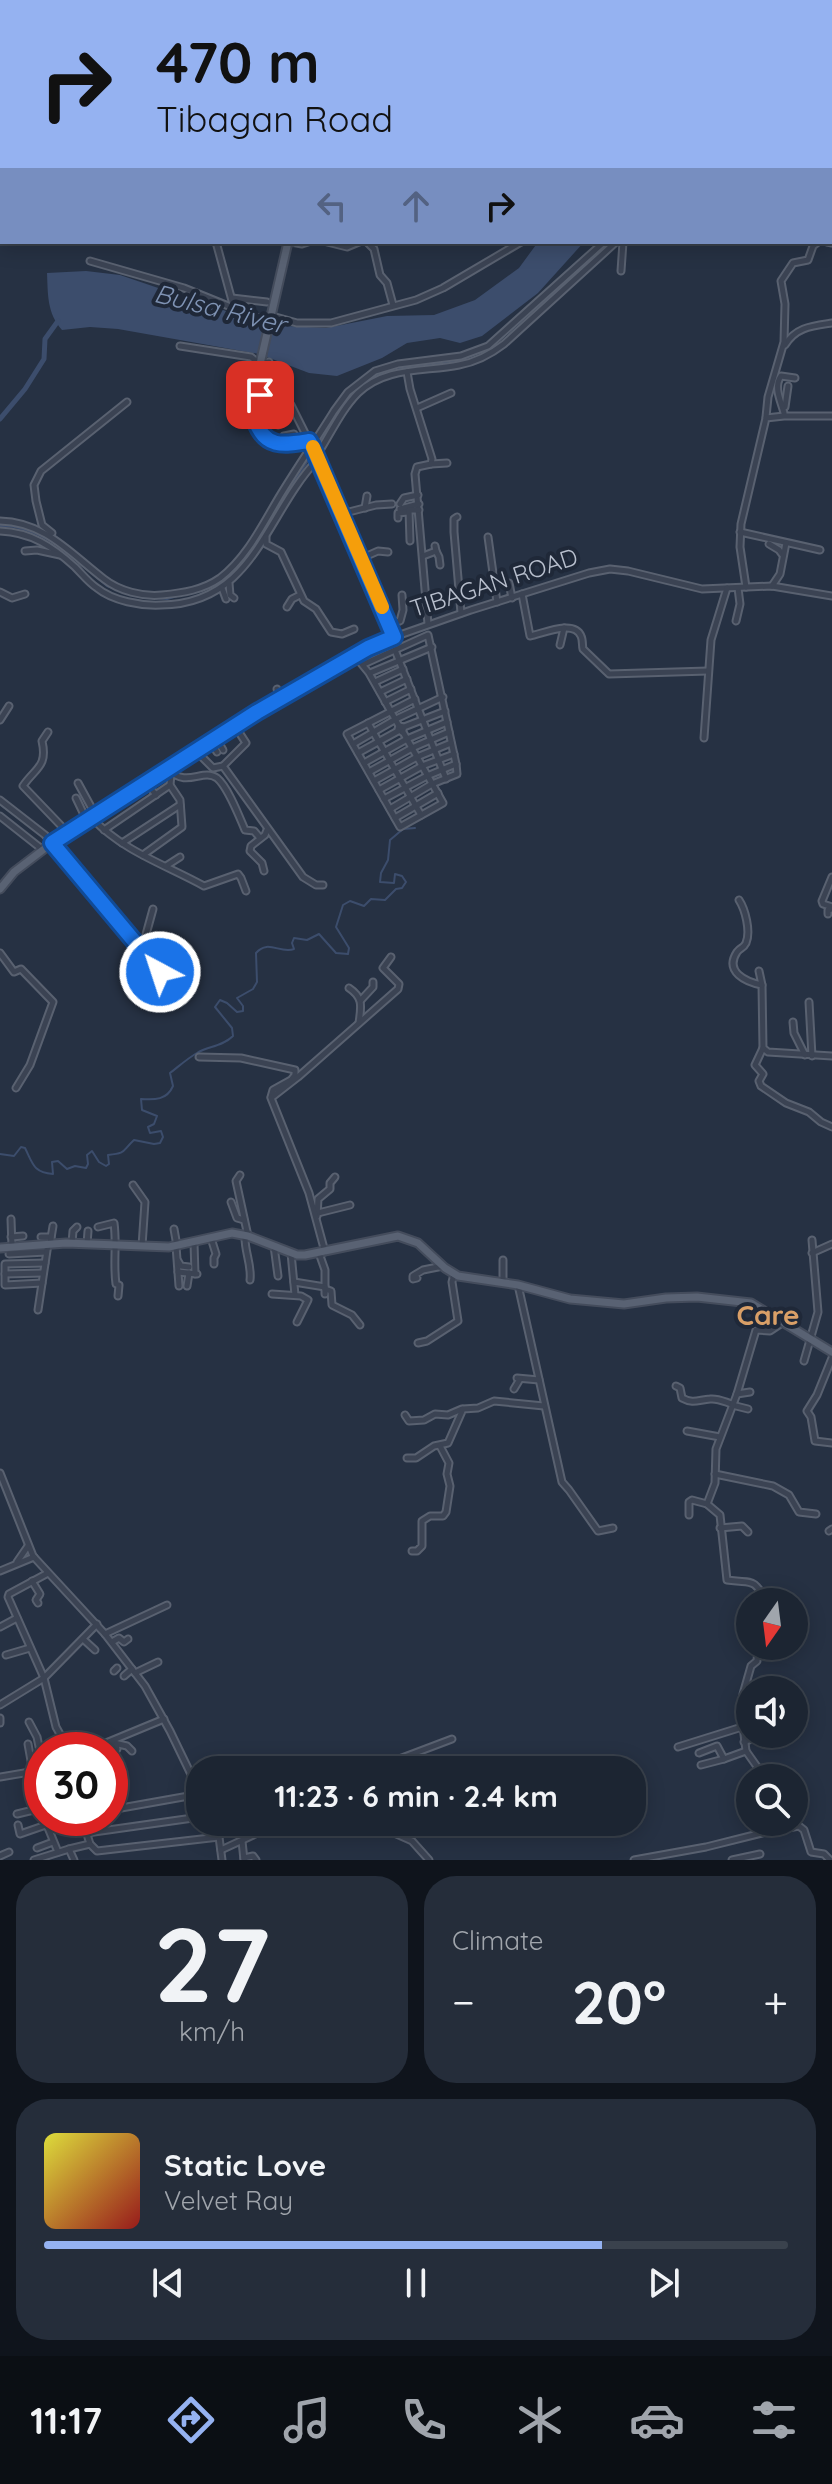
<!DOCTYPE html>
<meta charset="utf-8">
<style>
body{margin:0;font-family:Quicksand,sans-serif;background:#252d3a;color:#f1f3f6;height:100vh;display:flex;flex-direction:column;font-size:30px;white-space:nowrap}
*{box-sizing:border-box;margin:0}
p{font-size:26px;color:#a0a5ac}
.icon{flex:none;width:44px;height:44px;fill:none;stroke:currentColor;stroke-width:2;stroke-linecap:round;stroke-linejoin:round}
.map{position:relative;height:1860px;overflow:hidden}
.sheet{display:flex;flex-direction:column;gap:16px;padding:16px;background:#0f141c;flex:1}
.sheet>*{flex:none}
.hud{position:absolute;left:0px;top:0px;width:832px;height:244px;box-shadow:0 4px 20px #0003,0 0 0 2px #3a424d;background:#95b2f1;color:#111;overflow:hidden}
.needle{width:52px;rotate:194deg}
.tools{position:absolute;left:736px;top:1588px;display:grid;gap:16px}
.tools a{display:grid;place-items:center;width:72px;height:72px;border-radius:50%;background:#1c2532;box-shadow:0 4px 20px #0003,0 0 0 2px #3a424d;font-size:40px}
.speed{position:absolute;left:24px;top:1732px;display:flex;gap:16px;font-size:40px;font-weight:700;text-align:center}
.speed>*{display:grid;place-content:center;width:104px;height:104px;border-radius:50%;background:#1c2532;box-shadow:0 4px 20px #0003,0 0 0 2px #3a424d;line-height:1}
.speed .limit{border:12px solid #d22;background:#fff;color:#111}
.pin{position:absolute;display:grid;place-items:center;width:68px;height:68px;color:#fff;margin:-34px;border-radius:16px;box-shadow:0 4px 12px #0006}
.me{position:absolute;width:88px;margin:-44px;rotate:320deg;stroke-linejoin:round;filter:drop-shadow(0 0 6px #0008)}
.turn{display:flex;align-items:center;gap:28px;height:168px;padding:0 24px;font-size:36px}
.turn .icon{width:104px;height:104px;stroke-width:2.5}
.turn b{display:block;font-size:56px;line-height:68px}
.lanes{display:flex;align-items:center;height:76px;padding:0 24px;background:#0003;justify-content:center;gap:40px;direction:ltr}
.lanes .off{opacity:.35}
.big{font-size:60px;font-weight:800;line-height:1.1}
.sheet .widget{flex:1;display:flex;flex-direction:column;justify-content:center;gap:12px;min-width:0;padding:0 28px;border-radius:32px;background:#252d3a}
.sheet .dial{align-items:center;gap:0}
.dial b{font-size:104px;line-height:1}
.song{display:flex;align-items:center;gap:24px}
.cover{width:96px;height:96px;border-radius:12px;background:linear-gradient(135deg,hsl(60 70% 55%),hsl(0 70% 35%))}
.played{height:8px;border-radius:4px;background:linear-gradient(90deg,#95b2f1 75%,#3a424d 75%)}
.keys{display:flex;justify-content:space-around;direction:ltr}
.heat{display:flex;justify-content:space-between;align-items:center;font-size:44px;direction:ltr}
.sheet .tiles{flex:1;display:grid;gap:16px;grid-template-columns:1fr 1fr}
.widget:last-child{grid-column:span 2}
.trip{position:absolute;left:186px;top:1756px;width:460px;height:80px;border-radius:32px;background:#1c2532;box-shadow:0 4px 20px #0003,0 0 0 2px #3a424d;font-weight:800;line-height:80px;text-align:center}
.menu{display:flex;height:128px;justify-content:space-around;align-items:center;background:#0b0f14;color:#a0a5ac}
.menu .icon{width:56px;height:56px}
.menu .current{color:#95b2f1}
.menu b{font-size:36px;color:#f1f3f6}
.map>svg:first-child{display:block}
</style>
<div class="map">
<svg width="832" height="1860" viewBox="0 0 832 1860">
<rect width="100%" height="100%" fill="#263143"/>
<path fill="#3c4d6c" d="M538,242H584L538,293L482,336L460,343L440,338L407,343L382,358L337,376L309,373L259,354L118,329L90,327L62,330C47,313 48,295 47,273L86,271L120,275L267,325L326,328L387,316L434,315L475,300L519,268Z"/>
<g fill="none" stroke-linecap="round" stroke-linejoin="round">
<g stroke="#3c4d6c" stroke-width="2">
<path d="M372,377L411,366L458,361L490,348L611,242"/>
<path d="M316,448L350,396L358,387"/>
<path d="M0,526C20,525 39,534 56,544"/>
<path d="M65,550L107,586L113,588"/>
<path d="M222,580L236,571L311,456"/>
<path d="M134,595L167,599L209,587"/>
<path d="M0,1154L14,1156L21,1147L25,1148C33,1164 33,1172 53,1174L52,1162L58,1161L67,1169L75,1166L86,1168L88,1164L87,1155L92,1151L99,1162L106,1166L109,1164L108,1155C127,1153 121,1152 134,1140L154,1144L160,1143L163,1137L161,1131L150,1133L148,1127L154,1124L157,1116L142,1110L141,1099C155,1100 167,1100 173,1086L170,1073C178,1067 188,1058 197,1053C208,1046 222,1047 233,1036L232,1028L215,1007L220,1000L227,1003L237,1012L243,1011V1006L237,998L253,989L257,982L256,953C268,939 280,954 294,949L292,943L294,938L307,940L319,934L336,953L348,954L349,948L336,927L343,905L350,901L364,906L371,899L385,900L396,889L402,888L406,882L402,876L395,874L394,883L380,882L381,873L388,860L390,840L403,829L415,828"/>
</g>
<path stroke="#3c4d6c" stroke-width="5" d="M0,419L25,389L44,359L45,339L58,321"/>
<g stroke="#596170" stroke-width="9">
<g id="minor">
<path d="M134,0L135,2"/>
<path d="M395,0V2"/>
<path d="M156,2H164"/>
<path d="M729,2L732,0"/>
<path d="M830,79L832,75"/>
<path d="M830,114H832"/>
<path d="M830,157H832"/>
<path d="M830,166H832"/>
<path d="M0,236H2"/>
<path d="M216,242L234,308"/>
<path d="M291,242L302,244L308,242"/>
<path d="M327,242L347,247L359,242"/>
<path d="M367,242L374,249L380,275L387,283L393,305"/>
<path d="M827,242L832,243"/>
<path d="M90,261L184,288L258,318L266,319L272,316L297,323H331L416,300L443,288L521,242"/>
<path d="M621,271L623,242"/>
<path d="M232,298L267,302"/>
<path d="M785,345C796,327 812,326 832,323"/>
<path d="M180,346L251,357L260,364L269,362L267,379L272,395L291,405L309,441"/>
<path d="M407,372L410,389L432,459L431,464L417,467L415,474L428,624"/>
<path d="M785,407L788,386"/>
<path d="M417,408L451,393"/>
<path d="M784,413C781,401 773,387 781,376L795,378"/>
<path d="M766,417L768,397L784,342L785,304L781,281L793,263L808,260L813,246L818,242"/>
<path d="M278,425L277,418L283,402"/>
<path d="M285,444L284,436L294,434L298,442"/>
<path d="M317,455C330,435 341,410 358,393C386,366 425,372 459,365C476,362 491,354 504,344L616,242"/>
<path d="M431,464L447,463"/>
<path d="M400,504L404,498L418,495"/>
<path d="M365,508L367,496"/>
<path d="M400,509L419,504"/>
<path d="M341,514L376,505L392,504"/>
<path d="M457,517L454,519V532L461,613"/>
<path d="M398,518V513L408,512"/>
<path d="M0,521C45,522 71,554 104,579C119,591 143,597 162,595C183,593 203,590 220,578C249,556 265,519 284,489C300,463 318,437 334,411L348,392L375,371L398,364L461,356L488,346L604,242"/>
<path d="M0,531C31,532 53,547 75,567C82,574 89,583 97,588C113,601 141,606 161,605C255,604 265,514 318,459"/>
<path d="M740,532L820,550"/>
<path d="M52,533L42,525L36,501L34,485L41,471L127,402"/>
<path d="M266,537V544L281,552L304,601L316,609L331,632L342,634L354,629"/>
<path d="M488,537L497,602"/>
<path d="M410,541L409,510H419"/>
<path d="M769,544L779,550L782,554"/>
<path d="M25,551L37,550L60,555"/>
<path d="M436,551L439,557L440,565"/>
<path d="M423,556L436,551L435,546"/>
<path d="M360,559L378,551L388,552"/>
<path d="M229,583L230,595L234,598"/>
<path d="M509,583L512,598"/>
<path d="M772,586L780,574L786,543"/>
<path d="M746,587L740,547L741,524L766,418L784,416H832"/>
<path d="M222,588L226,599"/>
<path d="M0,592L12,598L25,594"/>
<path d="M522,594L530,636C542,634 574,619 581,636C583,640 582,645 583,649L609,674L708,671"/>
<path d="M287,607L292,599L300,595"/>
<path d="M736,621L740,604L738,588"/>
<path d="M389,623L400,621L403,610L402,595"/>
<path d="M394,637L471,610L589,573L610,569L628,571L702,589L772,586L832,596"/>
<path d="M560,645L564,628"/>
<path d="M395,650L446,779"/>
<path d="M355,656L369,673L399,726"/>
<path d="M364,664L428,635L456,764L457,774L432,784L390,809"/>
<path d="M370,673L432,647"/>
<path d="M375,682L403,669"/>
<path d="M277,689L281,698"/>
<path d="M380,692L407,679"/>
<path d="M385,702L411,689"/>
<path d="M0,720L9,706"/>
<path d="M368,723L421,815"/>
<path d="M235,726L246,743L223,766L303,877L316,885H323"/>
<path d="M404,727L402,732L398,729L399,726L404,727L445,711"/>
<path d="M48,732L42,741C48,767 35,768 23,786L68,833"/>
<path d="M403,732L443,803L400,827L347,734L415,699"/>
<path d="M216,738L223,750"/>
<path d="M704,738L711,640L727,588"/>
<path d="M210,741L217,752"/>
<path d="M353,744L396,719L443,697"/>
<path d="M196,751L213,768L223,766"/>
<path d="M358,753L398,731"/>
<path d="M364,763L407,739L447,722"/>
<path d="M168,770C188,788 202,768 217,778C228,787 239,816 245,830L254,831L260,838"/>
<path d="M369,772L412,748L449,732"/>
<path d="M374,781L417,757L451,743"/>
<path d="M78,783L96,816"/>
<path d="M147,784L156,795"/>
<path d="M379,790L422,766L454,754"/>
<path d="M76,798L87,821"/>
<path d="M384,799L427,776L456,764"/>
<path d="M0,800L45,835L160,972"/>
<path d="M0,816L43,850"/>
<path d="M395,818L438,793"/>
<path d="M93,819C123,851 166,865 204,886L238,874L241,878L246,891"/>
<path d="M104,830L170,785"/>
<path d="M122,843L180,805"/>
<path d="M143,855L182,827L180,800L170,785L171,774"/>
<path d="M166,866L180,857"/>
<path d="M264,871L262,863L250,851L251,846L265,835L267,830"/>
<path d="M832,877L822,901L823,904L832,907"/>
<path d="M739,900C745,909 751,931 746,943C743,949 741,947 737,952C724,972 746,982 762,985L763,1048L768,1052L832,1056"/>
<path d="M828,914V910L832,909"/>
<path d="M142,949L153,909"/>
<path d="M0,953L14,972L21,969L53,1002L30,1065L16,1088"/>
<path d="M759,971L762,985"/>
<path d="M349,988C364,998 361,1007 359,1023"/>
<path d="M361,1000L373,987V982"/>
<path d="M809,1002L812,1056"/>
<path d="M793,1022L794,1033L805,1055"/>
<path d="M763,1048L755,1065L763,1074L759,1081L761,1086L786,1103L809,1112L821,1122L832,1127"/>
<path d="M199,1057L241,1058L295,1070V1075L291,1080L273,1090L271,1097"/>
<path d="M240,1175L236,1181L248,1236"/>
<path d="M133,1185L145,1202L142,1246"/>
<path d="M231,1202L237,1218L244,1220"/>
<path d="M318,1213L350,1205"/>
<path d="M317,1216L318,1199L330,1189V1183L335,1177"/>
<path d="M11,1219L12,1247"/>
<path d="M98,1227L114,1223C117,1244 113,1263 116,1284L119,1285L118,1296"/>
<path d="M174,1229L177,1246"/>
<path d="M245,1235C244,1251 252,1264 250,1280"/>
<path d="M11,1237L23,1236"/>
<path d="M41,1237H51"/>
<path d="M211,1238L216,1254L214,1258V1264"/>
<path d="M72,1243L73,1231L77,1227"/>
<path d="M194,1243L195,1274"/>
<path d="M50,1244L53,1226"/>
<path d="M87,1244L88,1231"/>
<path d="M176,1246L179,1286"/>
<path d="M274,1246L278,1276"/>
<path d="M325,1252L309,1193L271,1098L298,1077L398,989L399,984L383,968L391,957"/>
<path d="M291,1253L295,1295"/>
<path d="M319,1253L325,1270V1294"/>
<path d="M812,1253L832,1244"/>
<path d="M9,1254L46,1252"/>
<path d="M178,1261L181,1266L189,1267"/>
<path d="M178,1272L197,1274"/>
<path d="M5,1274L43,1273"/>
<path d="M417,1278L413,1279V1276L423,1270L443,1266"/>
<path d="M294,1282L325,1287"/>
<path d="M42,1283L5,1285V1264L45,1263"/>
<path d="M503,1283V1260"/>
<path d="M518,1285L562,1482L569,1490L598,1531L613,1528"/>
<path d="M187,1286L189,1273"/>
<path d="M325,1289L331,1291L332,1305L352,1315L360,1325"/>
<path d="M272,1294L301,1296L308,1300L297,1322"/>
<path d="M38,1310L48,1244"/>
<path d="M418,1343L427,1341L458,1321L452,1282L454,1274"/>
<path d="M832,1358L817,1395L807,1411L811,1417L815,1441L832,1443"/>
<path d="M804,1361L818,1312L812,1240"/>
<path d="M517,1378L539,1380"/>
<path d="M676,1386L680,1388L682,1398C693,1404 698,1400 710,1399C718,1398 725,1402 732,1404"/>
<path d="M514,1389L520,1379"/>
<path d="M737,1394L750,1392"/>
<path d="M732,1405L748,1409"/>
<path d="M405,1415L409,1421L424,1420L435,1414L448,1415L462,1409"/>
<path d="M687,1431L720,1437"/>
<path d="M407,1458H416L434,1446L448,1443L463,1409L478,1408L494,1401L544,1406"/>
<path d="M0,1473L33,1556L105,1634L145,1686L170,1731L200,1793"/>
<path d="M715,1474L773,1486L789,1495L799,1512L816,1514"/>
<path d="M707,1504L715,1483L716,1449L737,1394L756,1330L770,1331L782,1323"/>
<path d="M689,1515V1502L692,1500L707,1504L720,1515L727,1580C754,1584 751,1576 768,1602"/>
<path d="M720,1528L742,1526L748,1532"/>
<path d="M829,1531L832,1529"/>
<path d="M412,1551H417L422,1546V1521L430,1516H443L446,1512L450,1486L447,1474L449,1463L440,1446"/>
<path d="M17,1562L28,1546"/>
<path d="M0,1571L34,1557"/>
<path d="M48,1573L9,1594L8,1597L44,1678L56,1727L69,1750"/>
<path d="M32,1581L40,1594L36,1600L38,1603"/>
<path d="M0,1627L17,1618"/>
<path d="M105,1634L167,1605"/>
<path d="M83,1639L95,1650"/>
<path d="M112,1642L119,1638L124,1642L128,1639"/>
<path d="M6,1655L30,1648"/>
<path d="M114,1671L117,1668"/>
<path d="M135,1673L158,1662"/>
<path d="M124,1676L132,1669"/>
<path d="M0,1705L44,1678L97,1624"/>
<path d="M0,1718V1723"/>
<path d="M29,1722L37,1737L42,1761"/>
<path d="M749,1724L743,1694L751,1666L757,1661L758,1646"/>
<path d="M743,1726L746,1751"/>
<path d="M110,1742L127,1746L132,1751"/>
<path d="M744,1742L763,1734"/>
<path d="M28,1744L33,1772"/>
<path d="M678,1747L742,1727"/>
<path d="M89,1750L164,1719"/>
<path d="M699,1753L717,1746L724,1759L746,1751L765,1778"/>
<path d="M110,1760L117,1749L116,1745"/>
<path d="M701,1765L724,1759"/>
<path d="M39,1770L42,1797"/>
<path d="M287,1770L290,1764L294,1762"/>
<path d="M370,1770L452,1739"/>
<path d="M0,1777L42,1770"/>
<path d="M110,1810L200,1794"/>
<path d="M17,1814L42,1808"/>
<path d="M44,1818L58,1852"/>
<path d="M82,1818L90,1844L97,1851L219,1837"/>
<path d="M213,1822L219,1837L222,1860"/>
<path d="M322,1822L324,1828"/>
<path d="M369,1822L412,1841L429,1860"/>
<path d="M18,1825L20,1834L46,1825"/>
<path d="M87,1833L200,1817"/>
<path d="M242,1841L244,1860"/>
<path d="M37,1848L53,1842"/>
<path d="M69,1849L90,1844"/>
<path d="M221,1850L281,1822"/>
<path d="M0,1856L9,1852"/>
<path d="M244,1858L253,1856L256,1860"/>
<path d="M34,1860L69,1849L74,1860"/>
<path d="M634,1860L706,1847L766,1832L799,1826L804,1830L811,1852L824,1854L830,1860"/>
<path d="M732,1860L760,1854"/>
</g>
</g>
<g stroke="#444c5c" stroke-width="11">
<g id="major">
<path d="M340,2L342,0"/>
<path d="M0,889L14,872L52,843L241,721L368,648L394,637L309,441L285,444L272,442L260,432L255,420L260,399V364L288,242H291"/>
<path d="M0,1248L66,1243L169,1247L232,1233L248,1236L297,1255H305L398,1236L418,1243L445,1268L458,1276L518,1285L570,1299L624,1304L666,1298L697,1297L751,1303L832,1352"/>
</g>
</g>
<use href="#minor" stroke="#3b4353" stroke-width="5"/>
<use href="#major" stroke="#596273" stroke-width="7"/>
</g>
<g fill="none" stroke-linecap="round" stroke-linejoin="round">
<g stroke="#114b97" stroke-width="20">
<path id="route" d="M160,972L52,843L257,712L368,648L394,637L312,446L309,441C284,445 265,449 255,420L260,395"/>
</g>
<use href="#route" stroke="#1a73e8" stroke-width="14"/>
<path stroke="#f59e0b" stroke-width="14" d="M313,447L382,607"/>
</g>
<g text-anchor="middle" stroke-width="8" stroke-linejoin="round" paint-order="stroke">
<g font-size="24" fill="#b8bfcd" stroke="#1f2838">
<text transform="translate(494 583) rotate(-18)" y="8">TIBAGAN ROAD</text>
</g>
<g font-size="26" font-style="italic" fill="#7f93b4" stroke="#1f2838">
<text transform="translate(220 309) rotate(14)" y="9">Bulsa River</text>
</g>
<g font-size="28" font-weight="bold" fill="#d99f67" stroke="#1f2838">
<text x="768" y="1325">Care</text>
</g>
</g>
</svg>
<div class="tools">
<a><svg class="needle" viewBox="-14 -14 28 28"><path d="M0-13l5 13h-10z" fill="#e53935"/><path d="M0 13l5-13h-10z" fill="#a0a5ac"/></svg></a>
<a><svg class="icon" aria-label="sound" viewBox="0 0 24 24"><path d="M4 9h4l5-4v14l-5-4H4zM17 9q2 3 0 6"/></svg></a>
<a><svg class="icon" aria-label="search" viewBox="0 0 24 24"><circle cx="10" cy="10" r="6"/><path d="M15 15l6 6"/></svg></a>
</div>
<div class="speed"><div class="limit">30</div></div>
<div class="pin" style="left:260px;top:395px;background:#d93025"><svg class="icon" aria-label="arrive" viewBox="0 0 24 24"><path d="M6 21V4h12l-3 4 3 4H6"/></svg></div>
<svg class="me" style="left:160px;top:972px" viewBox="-20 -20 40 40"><circle r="17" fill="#1a73e8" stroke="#fff" stroke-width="3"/><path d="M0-11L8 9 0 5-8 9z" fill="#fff"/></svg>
<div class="trip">11:23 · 6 min · 2.4 km</div>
<div class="hud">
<div class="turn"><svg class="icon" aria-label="right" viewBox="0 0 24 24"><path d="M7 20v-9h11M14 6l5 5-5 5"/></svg><div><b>470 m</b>Tibagan Road</div></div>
<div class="lanes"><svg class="icon off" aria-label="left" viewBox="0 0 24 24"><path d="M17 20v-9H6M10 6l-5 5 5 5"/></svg><svg class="icon off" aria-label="ahead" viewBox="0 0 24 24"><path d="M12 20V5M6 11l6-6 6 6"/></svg><svg class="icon" aria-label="right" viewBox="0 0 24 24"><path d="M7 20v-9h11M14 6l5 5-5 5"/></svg></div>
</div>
</div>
<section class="sheet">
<div class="tiles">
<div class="widget dial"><b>27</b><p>km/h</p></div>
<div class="widget"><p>Climate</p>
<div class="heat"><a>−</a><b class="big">20°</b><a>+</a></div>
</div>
<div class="widget">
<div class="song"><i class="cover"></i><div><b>Static Love</b><p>Velvet Ray</p></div></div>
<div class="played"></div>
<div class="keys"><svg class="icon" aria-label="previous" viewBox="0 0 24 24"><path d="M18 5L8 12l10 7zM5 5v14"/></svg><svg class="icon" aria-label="pause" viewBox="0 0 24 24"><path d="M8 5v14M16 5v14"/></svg><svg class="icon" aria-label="next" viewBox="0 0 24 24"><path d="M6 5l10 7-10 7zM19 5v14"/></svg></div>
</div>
</div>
</section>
<nav class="menu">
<b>11:17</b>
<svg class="icon current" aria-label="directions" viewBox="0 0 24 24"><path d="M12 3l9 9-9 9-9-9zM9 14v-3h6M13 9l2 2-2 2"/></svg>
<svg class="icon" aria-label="music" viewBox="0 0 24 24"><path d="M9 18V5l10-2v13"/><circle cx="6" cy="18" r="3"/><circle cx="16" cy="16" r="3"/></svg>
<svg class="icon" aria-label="phone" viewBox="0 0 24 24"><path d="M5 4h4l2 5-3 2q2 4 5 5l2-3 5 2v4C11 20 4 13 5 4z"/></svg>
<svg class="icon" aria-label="climate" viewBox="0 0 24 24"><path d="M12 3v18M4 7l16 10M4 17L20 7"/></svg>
<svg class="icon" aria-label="car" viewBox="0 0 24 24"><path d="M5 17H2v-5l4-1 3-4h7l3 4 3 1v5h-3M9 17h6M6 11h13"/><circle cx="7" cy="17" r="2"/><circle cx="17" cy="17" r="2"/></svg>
<svg class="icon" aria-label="filters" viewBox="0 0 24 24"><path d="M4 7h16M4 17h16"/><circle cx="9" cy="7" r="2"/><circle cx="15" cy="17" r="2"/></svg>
</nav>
